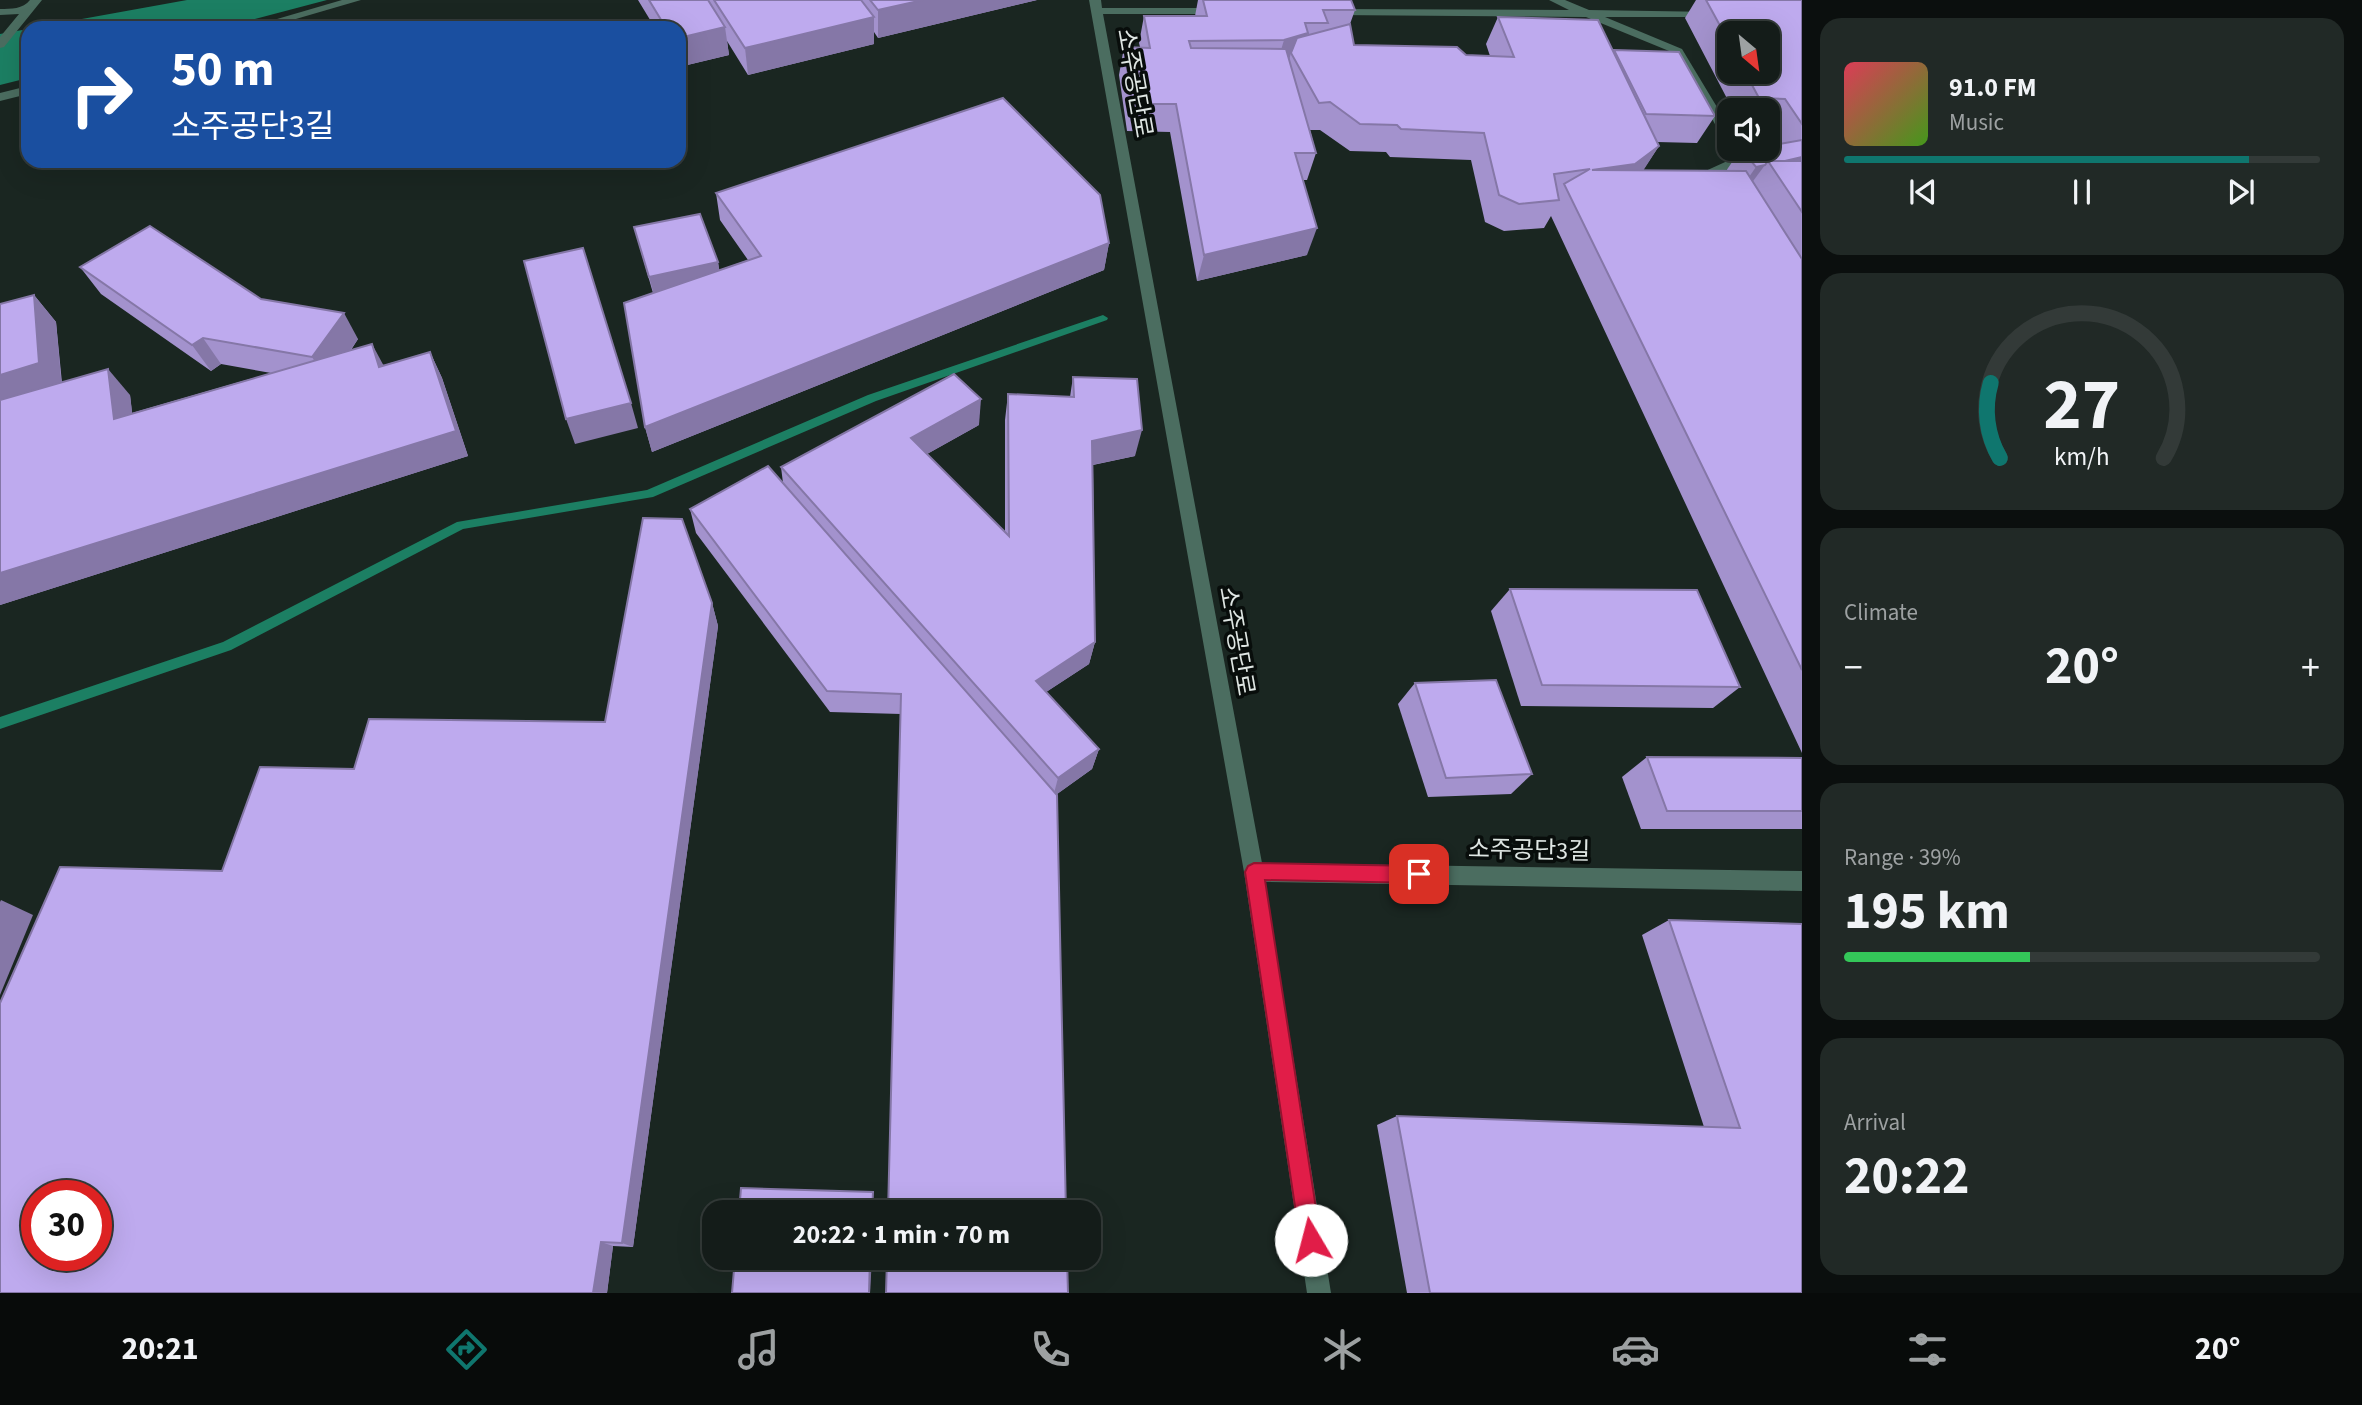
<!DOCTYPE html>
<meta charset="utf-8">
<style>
body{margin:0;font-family:"Source Sans 3","Noto Sans KR",sans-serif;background:#212926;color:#f1f3f6;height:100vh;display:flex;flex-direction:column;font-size:26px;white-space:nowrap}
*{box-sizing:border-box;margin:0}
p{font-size:23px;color:#9da1a2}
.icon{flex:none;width:38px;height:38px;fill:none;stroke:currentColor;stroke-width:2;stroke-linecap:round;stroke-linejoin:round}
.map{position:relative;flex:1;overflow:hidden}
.side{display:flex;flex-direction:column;gap:18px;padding:18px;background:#0b0f0e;width:560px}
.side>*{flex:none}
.top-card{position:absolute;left:21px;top:21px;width:665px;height:147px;border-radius:21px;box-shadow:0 7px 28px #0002,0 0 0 2px #333a38;background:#1a4fa0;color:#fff;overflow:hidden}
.needle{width:46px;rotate:151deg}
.buttons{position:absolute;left:1717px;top:21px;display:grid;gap:14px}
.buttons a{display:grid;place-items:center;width:63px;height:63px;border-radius:14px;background:#141c19;box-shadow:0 7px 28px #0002,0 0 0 2px #333a38;font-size:35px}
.speed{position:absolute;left:21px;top:1180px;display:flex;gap:14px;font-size:35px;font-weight:700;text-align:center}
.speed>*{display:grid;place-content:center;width:91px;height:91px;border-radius:50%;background:#141c19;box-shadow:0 7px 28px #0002,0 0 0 2px #333a38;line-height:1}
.speed .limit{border:10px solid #d22;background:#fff;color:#111}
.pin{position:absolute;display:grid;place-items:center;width:60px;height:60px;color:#fff;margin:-30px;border-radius:14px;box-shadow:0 4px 10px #0006}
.me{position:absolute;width:77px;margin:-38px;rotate:352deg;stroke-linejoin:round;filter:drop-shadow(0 0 5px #0008)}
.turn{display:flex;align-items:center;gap:24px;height:147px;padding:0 35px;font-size:32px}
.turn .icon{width:91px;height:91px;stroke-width:2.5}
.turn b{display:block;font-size:49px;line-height:60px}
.big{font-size:52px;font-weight:700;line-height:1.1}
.side .widget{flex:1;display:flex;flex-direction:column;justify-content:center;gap:10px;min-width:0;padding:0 24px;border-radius:21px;background:#212926}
.side .dial{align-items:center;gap:0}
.dial svg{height:182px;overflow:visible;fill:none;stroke:#333a38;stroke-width:7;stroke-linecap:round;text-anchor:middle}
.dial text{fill:#f1f3f6;stroke:none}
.song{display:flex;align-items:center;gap:21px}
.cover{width:84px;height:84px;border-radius:10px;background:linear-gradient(135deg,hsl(350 70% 55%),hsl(100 70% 35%))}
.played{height:7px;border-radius:4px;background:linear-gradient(90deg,#0f766e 85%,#333a38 85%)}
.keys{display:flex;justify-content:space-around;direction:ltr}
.heat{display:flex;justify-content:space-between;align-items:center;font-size:38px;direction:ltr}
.charge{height:10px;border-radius:5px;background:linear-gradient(90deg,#34c759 39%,#333a38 0)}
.trip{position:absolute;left:702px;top:1200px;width:399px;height:70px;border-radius:21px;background:#141c19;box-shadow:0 7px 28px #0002,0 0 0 2px #333a38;font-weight:700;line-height:70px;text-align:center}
.tab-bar{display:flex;height:112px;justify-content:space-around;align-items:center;background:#080b0a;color:#9da1a2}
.tab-bar .icon{width:49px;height:49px}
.tab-bar .current{color:#0f766e}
.tab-bar b{font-size:32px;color:#f1f3f6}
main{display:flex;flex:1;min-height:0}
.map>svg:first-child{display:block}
</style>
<main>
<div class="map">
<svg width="1802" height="1293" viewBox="0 0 1802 1293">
<rect width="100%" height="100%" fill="#1a2621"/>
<g fill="#1c7f63">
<path d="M187,0H327L221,28H32Z"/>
<path d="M28,29V78L0,85V34Z"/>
</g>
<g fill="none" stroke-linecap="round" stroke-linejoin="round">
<path fill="#1c7f63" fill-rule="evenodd" d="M1103,315L1108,318L1107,320L876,401L653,497L463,529L231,650L0,729V717L223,642L457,522L647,490L868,395Z"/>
<g fill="#4b6d60" fill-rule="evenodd">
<path d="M30,0H42L4,47L0,48V37L19,14L0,15V9C11,9 23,9 30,0Z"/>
<path d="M342,0H361L265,28H246Z"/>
<path d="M1089,0H1101L1102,8H1218L1224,11L1218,14H1103L1262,863L1802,871V891L1265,882L1331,1293H1307L1244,872Z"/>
<path d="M1549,0H1565L1589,10L1715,12L1717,14L1711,17H1605L1682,49L1729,127V142L1723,138L1674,53L1586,17L1333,15L1327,12L1333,9L1569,10Z"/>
<path d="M28,86V94L0,101V93Z"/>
<path d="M1729,149H1741L1747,159L1700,184H1690V178L1734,158Z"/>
</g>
</g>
<g fill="#a392cd" fill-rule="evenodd">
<path d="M638,0H1037L878,38L874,32V44L748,75L727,41L729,55L679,67V28H655Z"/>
<path d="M1198,0H1351L1355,10L1350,24L1354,45L1466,55L1490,56L1486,44L1498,17L1613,52L1614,50L1715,116L1697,143L1657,142L1659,146L1643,170L1726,171L1741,149L1777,144L1768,128V110H1733L1685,18L1696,0H1802V753L1551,216L1544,228L1504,231L1485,222L1471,160L1390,157L1386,152L1350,151L1320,130H1310L1316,153L1307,180H1303L1307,255L1197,281L1170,132L1127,131L1119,75L1124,47H1140L1139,43L1144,16H1195ZM1729,33L1768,72H1729Z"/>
<path d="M716,193L1109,243L1104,270L652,452L645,427L653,293L634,227L718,262L719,270L748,260L720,220Z"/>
<path d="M80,267L261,299L358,339L351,350L384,365L430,352L442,378L468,456L0,605L34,295L56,322L62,383L130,395L132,413L271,373L221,364L211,371L101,294Z"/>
<path d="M1073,377L1135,456L1093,465L1095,642L1089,664L1046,692L1099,749L1092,769L1057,794L901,714L830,712L696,533L690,509L783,483L781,467L979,425L927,454L1005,533V420L1008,394L1070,397Z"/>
<path d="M1510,589L1740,687L1713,708L1521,706L1491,611Z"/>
<path d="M712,603L718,626L633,1247L613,1246L607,1293H0L222,871L354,769L605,722Z"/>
<path d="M1415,683L1532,774L1511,794L1428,797L1398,704Z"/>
<path d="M1647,757L1802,758V829H1641L1622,777Z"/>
<path d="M1669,920L1802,1293H1407L1377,1125L1397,1116L1704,1127L1642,935Z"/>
</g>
<g fill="#8577a7">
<path d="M923,0H1037L878,38V10Z"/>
<path d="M874,17V44L748,75L745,48Z"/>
<path d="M725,27L729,55L679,67V38Z"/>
<path d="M1308,33L1300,60L1291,53L1288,64L1276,67L1284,40Z"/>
<path d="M1659,146L1641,174L1592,170Z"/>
<path d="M1802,157V180L1770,164Z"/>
<path d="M1765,165L1745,192L1737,194L1756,167Z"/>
<path d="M1317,228L1307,255L1197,281L1204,255Z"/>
<path d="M1109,243L1104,270L652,452L645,427Z"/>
<path d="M718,262L721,280L654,295L649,277Z"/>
<path d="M34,295L56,322L62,389L0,407V375Z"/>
<path d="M344,313L358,339L328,383L312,357Z"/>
<path d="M203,338L221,364L211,371L192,345Z"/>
<path d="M372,344L386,370L379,367Z"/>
<path d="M430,352L442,378L468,456L0,605V573Z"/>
<path d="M108,369L130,395L136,444L114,419Z"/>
<path d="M981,399L979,425L911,463V438Z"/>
<path d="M631,403L638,428L575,444L566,419Z"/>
<path d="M1142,430L1135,456L1087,466L1092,441Z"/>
<path d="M712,603L718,626L633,1247L622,1243Z"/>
<path d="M1095,642L1089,664L1031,702L1036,681Z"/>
<path d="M1099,749L1092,769L1053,797L1058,778Z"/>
<path d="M1,900L33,915L0,995V902Z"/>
<path d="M601,1242L613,1246L607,1293H593Z"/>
<path d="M870,1258H872L870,1293H869Z"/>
</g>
<g fill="#beaaee" stroke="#8577a7" stroke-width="2" fill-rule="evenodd">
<path d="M649,0H708L725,27L679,38V28H666Z"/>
<path d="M714,0H861L874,17L745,48Z"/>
<path d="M870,0H923L878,10Z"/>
<path d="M1203,0H1351L1355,10H1323L1328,23H1305L1308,33L1284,40L1189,41L1191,48L1286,49L1316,153H1295L1317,228L1204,255L1176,104H1132L1124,47L1150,48L1144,16H1207Z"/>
<path d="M1706,0H1802V124L1785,99L1759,98L1745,72H1768V33H1729V42Z"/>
<path d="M1498,17L1598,20L1659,146L1635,164L1592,170L1746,171L1802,259V670L1564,184L1590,169L1554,174L1559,200L1519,204L1499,195L1484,133L1401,129L1397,125L1360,124L1330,102L1319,103L1291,53L1297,38L1350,24L1354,45L1457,47L1466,55L1514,57Z"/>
<path d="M1614,50L1679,52L1715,116L1646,114Z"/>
<path d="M1003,98L1100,195L1109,243L645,427L624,303L761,256L716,193Z"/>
<path d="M1802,140V157L1785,161H1768L1765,165L1756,167L1741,149H1768V146Z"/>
<path d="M1768,161H1802V212Z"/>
<path d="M700,214L718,262L649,277L634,227Z"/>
<path d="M150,226L261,299L344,313L312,357L203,338L192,345L80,267Z"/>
<path d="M583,248L631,403L566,419L524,261Z"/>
<path d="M34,295L39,363L0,375V304Z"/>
<path d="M372,344L379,367L430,352L456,431L0,573V400L108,369L114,419Z"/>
<path d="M954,374L981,399L911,438L1009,536L1008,394L1074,397L1073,377L1137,379L1142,430L1092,441L1095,642L1036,681L1099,749L1058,778L781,467Z"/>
<path d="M768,466L1057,795L1066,1213H888L901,694L827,691L690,509Z"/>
<path d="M643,518L682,519L712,603L622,1243L601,1242L593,1293H0V1003L60,867L222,871L260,767L354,769L369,719L605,722ZM37,1195H96V1255H37Z"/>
<path d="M1510,589L1697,590L1740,687L1542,685Z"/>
<path d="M1496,680L1532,774L1446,778L1415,683Z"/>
<path d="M1647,757L1802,758V811H1667Z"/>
<path d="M1669,920L1802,924V1293H1430L1397,1116L1740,1128Z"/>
<path d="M741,1188L873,1192L872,1213H739Z"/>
<path d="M735,1258H870L869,1293H732Z"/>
<path d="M887,1258H1067L1068,1293H886Z"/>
</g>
<path fill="#e11d48" stroke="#92132f" stroke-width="2" d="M1254,863L1419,866L1425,868L1428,874L1425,880L1419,883L1265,880L1321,1240L1318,1248L1311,1251L1303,1248L1300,1240L1245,872L1248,866Z"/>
<g text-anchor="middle" stroke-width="7" stroke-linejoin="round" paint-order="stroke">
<g font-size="24" fill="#dfe6e3" stroke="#080d0b">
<text transform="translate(1135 83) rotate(80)" y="8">소주공단로</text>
<text transform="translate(1237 641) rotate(80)" y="8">소주공단로</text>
<text transform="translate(1529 850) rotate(1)" y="8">소주공단3길</text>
</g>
</g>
</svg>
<div class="buttons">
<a><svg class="needle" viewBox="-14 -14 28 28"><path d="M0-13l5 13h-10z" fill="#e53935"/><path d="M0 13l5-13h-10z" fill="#9da1a2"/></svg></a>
<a><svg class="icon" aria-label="sound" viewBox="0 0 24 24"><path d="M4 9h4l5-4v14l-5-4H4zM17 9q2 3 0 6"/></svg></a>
</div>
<div class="speed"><div class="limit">30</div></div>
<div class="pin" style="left:1419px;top:874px;background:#d93025"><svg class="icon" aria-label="arrive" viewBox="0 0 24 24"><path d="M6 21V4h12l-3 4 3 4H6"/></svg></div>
<svg class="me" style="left:1311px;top:1240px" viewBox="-20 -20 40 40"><circle r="19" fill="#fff"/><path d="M0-13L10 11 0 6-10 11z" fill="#e11d48"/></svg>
<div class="trip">20:22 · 1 min · 70 m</div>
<div class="top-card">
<div class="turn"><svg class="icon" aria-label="right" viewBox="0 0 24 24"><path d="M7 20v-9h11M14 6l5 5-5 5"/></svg><div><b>50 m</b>소주공단3길</div></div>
</div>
</div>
<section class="side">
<div class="widget">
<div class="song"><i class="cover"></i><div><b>91.0 FM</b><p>Music</p></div></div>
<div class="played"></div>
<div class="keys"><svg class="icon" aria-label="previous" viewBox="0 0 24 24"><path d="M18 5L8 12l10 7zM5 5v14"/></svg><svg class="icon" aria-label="pause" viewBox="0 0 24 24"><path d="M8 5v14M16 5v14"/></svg><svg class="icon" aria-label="next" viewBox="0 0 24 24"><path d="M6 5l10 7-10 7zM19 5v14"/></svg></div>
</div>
<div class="widget dial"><svg viewBox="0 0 100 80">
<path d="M14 69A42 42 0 1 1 86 69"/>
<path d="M14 69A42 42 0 0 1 10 36" stroke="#0f766e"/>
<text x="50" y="56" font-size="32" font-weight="700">27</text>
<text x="50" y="72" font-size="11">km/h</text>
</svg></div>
<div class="widget"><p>Climate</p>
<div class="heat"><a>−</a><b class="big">20°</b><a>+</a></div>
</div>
<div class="widget"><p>Range · 39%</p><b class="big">195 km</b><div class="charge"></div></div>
<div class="widget"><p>Arrival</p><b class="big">20:22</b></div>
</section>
</main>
<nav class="tab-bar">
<b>20:21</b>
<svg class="icon current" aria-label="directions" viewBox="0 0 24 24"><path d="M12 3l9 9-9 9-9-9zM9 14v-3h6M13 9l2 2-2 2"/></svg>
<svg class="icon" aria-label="music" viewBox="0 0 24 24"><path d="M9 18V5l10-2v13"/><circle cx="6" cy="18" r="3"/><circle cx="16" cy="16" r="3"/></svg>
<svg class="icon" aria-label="phone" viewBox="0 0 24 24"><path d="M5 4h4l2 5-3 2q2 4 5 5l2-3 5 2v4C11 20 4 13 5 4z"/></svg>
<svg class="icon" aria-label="climate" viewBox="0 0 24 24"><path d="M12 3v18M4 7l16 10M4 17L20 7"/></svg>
<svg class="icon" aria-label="car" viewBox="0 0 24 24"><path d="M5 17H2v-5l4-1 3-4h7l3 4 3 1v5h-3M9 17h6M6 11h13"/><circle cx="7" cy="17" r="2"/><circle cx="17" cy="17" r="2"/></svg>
<svg class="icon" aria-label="filters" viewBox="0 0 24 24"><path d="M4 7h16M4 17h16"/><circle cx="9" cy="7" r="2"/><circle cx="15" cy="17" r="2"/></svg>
<b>20°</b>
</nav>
